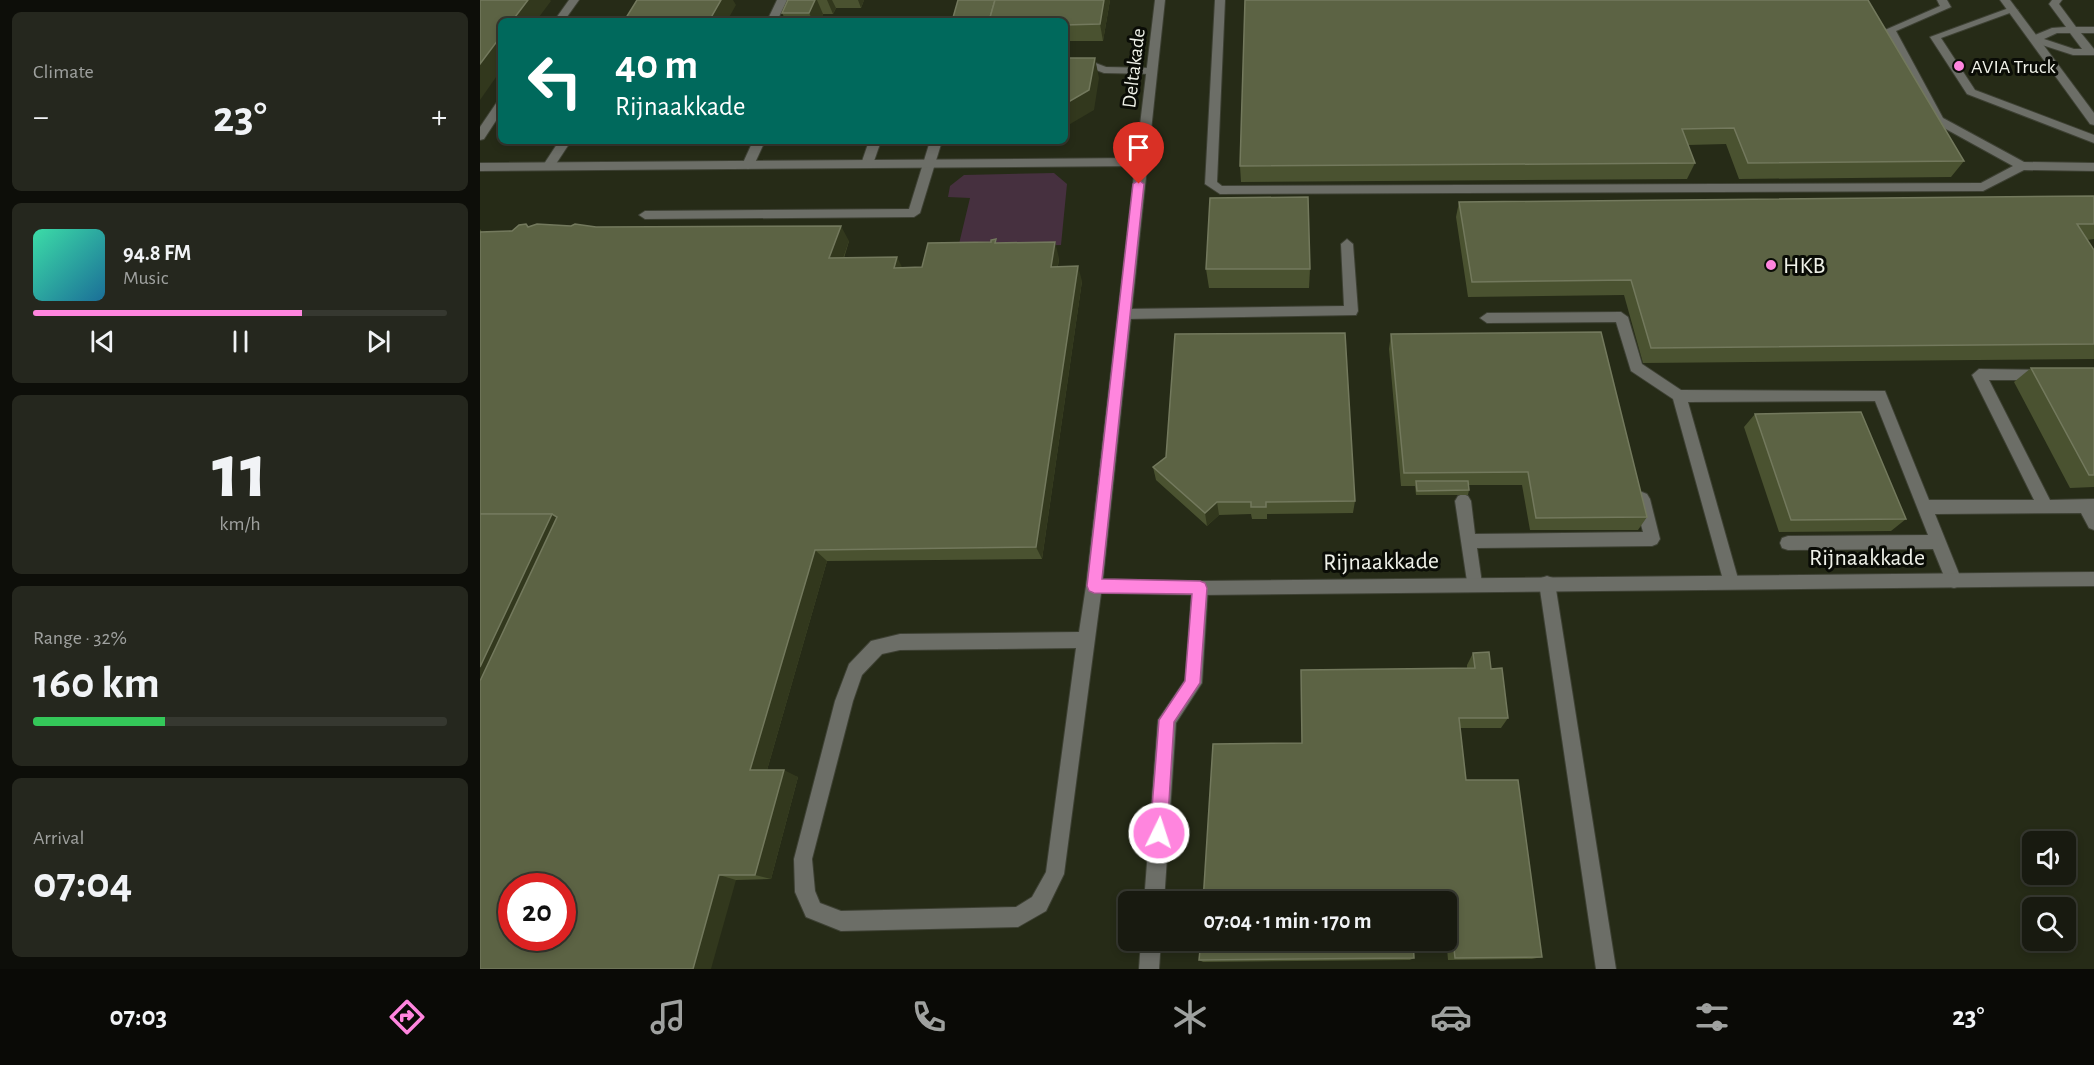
<!DOCTYPE html>
<meta charset="utf-8">
<style>
body{margin:0;font-family:"Alegreya Sans",sans-serif;background:#25271e;color:#f1f3f6;height:100vh;display:flex;flex-direction:column;font-size:22px;white-space:nowrap}
*{box-sizing:border-box;margin:0}
p{font-size:20px;color:#9fa19f}
.icon{flex:none;width:33px;height:33px;fill:none;stroke:currentColor;stroke-width:2;stroke-linecap:round;stroke-linejoin:round}
.map{position:relative;flex:1;overflow:hidden}
.drawer{display:flex;flex-direction:column;gap:12px;padding:12px;background:#0d0e09;width:480px}
.drawer>*{flex:none}
.banner{position:absolute;left:18px;top:18px;width:570px;height:126px;border-radius:9px;box-shadow:0 3px 9px #0003,0 0 0 2px #363830;background:#00695c;color:#fff;overflow:hidden}
.fabs{position:absolute;left:1542px;top:831px;display:grid;gap:12px}
.fabs a{display:grid;place-items:center;width:54px;height:54px;border-radius:9px;background:#181a10;box-shadow:0 3px 9px #0003,0 0 0 2px #363830;font-size:30px}
.speed{position:absolute;left:18px;top:873px;display:flex;gap:12px;font-size:30px;font-weight:700;text-align:center}
.speed>*{display:grid;place-content:center;width:78px;height:78px;border-radius:50%;background:#181a10;box-shadow:0 3px 9px #0003,0 0 0 2px #363830;line-height:1}
.speed .limit{border:9px solid #d22;background:#fff;color:#111}
.pin{position:absolute;display:grid;place-items:center;width:51px;height:51px;color:#fff;margin:-62px -26px;border-radius:50% 50% 50% 0;rotate:-45deg;box-shadow:0 0 6px #0007}
.pin .icon{rotate:45deg}
.me{position:absolute;width:66px;margin:-33px;rotate:4deg;stroke-linejoin:round;filter:drop-shadow(0 0 4px #0008)}
.turn{display:flex;align-items:center;gap:21px;height:126px;padding:0 18px;font-size:27px}
.turn .icon{width:78px;height:78px;stroke-width:2.5}
.turn b{display:block;font-size:42px;line-height:51px}
.big{font-size:45px;font-weight:700;line-height:1.1}
.drawer .widget{flex:1;display:flex;flex-direction:column;justify-content:center;gap:9px;min-width:0;padding:0 21px;border-radius:9px;background:#25271e}
.drawer .dial{align-items:center;gap:0}
.dial b{font-size:78px;line-height:1}
.song{display:flex;align-items:center;gap:18px}
.cover{width:72px;height:72px;border-radius:9px;background:linear-gradient(135deg,hsl(160 70% 55%),hsl(200 70% 35%))}
.played{height:6px;border-radius:3px;background:linear-gradient(90deg,#ff85de 65%,#363830 65%)}
.keys{display:flex;justify-content:space-around;direction:ltr}
.heat{display:flex;justify-content:space-between;align-items:center;font-size:33px;direction:ltr}
.charge{height:9px;border-radius:4px;background:linear-gradient(90deg,#34c759 32%,#363830 0)}
.trip{position:absolute;left:638px;top:891px;width:339px;height:60px;border-radius:9px;background:#181a10;box-shadow:0 3px 9px #0003,0 0 0 2px #363830;font-weight:700;line-height:60px;text-align:center}
.menu{display:flex;height:96px;justify-content:space-around;align-items:center;background:#0a0a06;color:#9fa19f}
.menu .icon{width:42px;height:42px}
.menu .on{color:#ff85de}
.menu b{font-size:27px;color:#f1f3f6}
main{display:flex;flex:1;min-height:0}
.map>svg:first-child{display:block}
</style>
<main>
<section class="drawer">
<div class="widget"><p>Climate</p>
<div class="heat"><a>−</a><b class="big">23°</b><a>+</a></div>
</div>
<div class="widget">
<div class="song"><i class="cover"></i><div><b>94.8 FM</b><p>Music</p></div></div>
<div class="played"></div>
<div class="keys"><svg class="icon" aria-label="previous" viewBox="0 0 24 24"><path d="M18 5L8 12l10 7zM5 5v14"/></svg><svg class="icon" aria-label="pause" viewBox="0 0 24 24"><path d="M8 5v14M16 5v14"/></svg><svg class="icon" aria-label="next" viewBox="0 0 24 24"><path d="M6 5l10 7-10 7zM19 5v14"/></svg></div>
</div>
<div class="widget dial"><b>11</b><p>km/h</p></div>
<div class="widget"><p>Range · 32%</p><b class="big">160 km</b><div class="charge"></div></div>
<div class="widget"><p>Arrival</p><b class="big">07:04</b></div>
</section>
<div class="map">
<svg width="1614" height="969" viewBox="0 0 1614 969">
<rect width="100%" height="100%" fill="#202316"/>
<path fill="#262b17" fill-rule="evenodd" d="M0,0H1614V969H0ZM21,21H585V141H21ZM1552,842H1586V874H1552ZM32,886H82V938H32ZM648,902H966V940H648ZM1552,908H1586V940H1552Z"/>
<path fill="#46303f" d="M574,173L587,184L581,245L478,248L490,198L468,197L470,186L484,175Z"/>
<g fill="none" stroke-linecap="round" stroke-linejoin="round">
<g stroke="#3d4033" stroke-width="2">
<g id="service">
<path d="M89,0H99L84,21H74Z"/>
<path d="M297,0H307L297,21H287Z"/>
<path d="M735,0H745L737,182L742,186L1501,183L1533,166L1455,123L1405,30L1460,6L1457,0H1467L1471,7L1416,31L1463,118L1544,162L1614,163V171L1544,170L1503,191L740,194L725,184Z"/>
<path d="M1572,0H1582L1579,4L1596,27H1614V33H1601L1614,49V55H1593L1550,41V37L1572,28L1586,27L1569,4ZM1577,33H1590L1602,49H1594L1564,39Z"/>
<path d="M1529,8L1538,10L1461,38L1495,90L1614,135V143L1487,94L1450,37Z"/>
<path d="M585,59H605L626,67L672,68L677,71L672,74L624,73L603,65H585Z"/>
<path d="M21,101V113L4,139L0,140V127L17,102Z"/>
<path d="M79,141H91L72,170H64L62,167Z"/>
<path d="M273,141H285L274,165L268,169L262,165Z"/>
<path d="M389,141H401L393,164L387,168L381,164Z"/>
<path d="M450,141H462L440,213L434,217L165,219L159,215L165,211L429,209Z"/>
<path d="M867,239L873,244L878,311L876,315L645,319L638,314L645,309L864,306L861,244Z"/>
<path d="M1141,312L1148,317L1162,364L1201,390L1405,391L1449,500H1554L1492,375L1499,369L1568,370L1570,374L1563,380H1509L1570,500L1614,499V530L1609,528L1601,513L1455,514L1482,581L1480,586L1474,588L1468,586L1453,549L1308,550L1302,548L1300,543L1302,538L1308,536L1448,535L1395,401L1208,402L1259,582L1257,587L1251,589L1245,587L1193,399L1151,371L1136,322L1007,323L1000,318L1007,313Z"/>
<path d="M1162,492L1167,494L1170,499L1180,539L1177,544L1172,546L997,548L1002,583L1000,588L994,590L988,588L975,501L978,496L983,494L988,496L991,501L995,534L1163,532L1154,499L1157,494Z"/>
<path d="M1067,576L1073,578L1075,583L1136,969H1116L1059,583L1061,578Z"/>
<path d="M614,579L620,581L622,586L584,874L566,911L538,927L361,931L326,917L315,892L314,859L355,701L369,664L391,641L420,634L599,632L606,586L608,581ZM596,648L566,872L552,897L536,907L361,911L340,903L335,891L332,859L373,701L382,675L402,654L420,650Z"/>
<path d="M720,581L726,583L728,588L722,683L696,723L684,902H664L678,720L705,680L712,588L714,583Z"/>
<path d="M661,940H681L679,969H659Z"/>
</g>
</g>
<g stroke="#3d4033" stroke-width="2">
<g id="minor">
<path d="M675,0H685L623,579L720,581L1614,572V586L720,595L614,593L608,591L606,586L655,166L0,171V163L656,158Z"/>
<path d="M1520,0H1530L1614,113V125L1610,124Z"/>
</g>
</g>
<use href="#service" fill="#6c6e67" fill-rule="evenodd"/>
<use href="#minor" fill="#6c6e67" fill-rule="evenodd"/>
</g>
<g fill="#4a5230">
<path d="M308,0H384L381,8H356L353,14H343L340,21H306L302,13Z"/>
<path d="M630,0L623,41H585V21Z"/>
<path d="M765,0H1433H1388L1484,161L1471,177L1259,179L1246,144L1208,145L1215,163L1207,179L761,182L760,166Z"/>
<path d="M1614,196V239L1607,240L1614,250V359L1163,363L1144,295L988,297L976,217L979,202Z"/>
<path d="M48,227H116L369,241L364,258L422,268L442,267L517,243L579,258L578,266L602,281L562,559L347,561L287,770L318,777L291,879L256,880L0,969V229L2,232L32,231Z"/>
<path d="M726,269H830L829,288H729Z"/>
<path d="M911,334L1167,517L1158,530H1050L1042,485H989V490L988,495H936L935,486H921L909,349Z"/>
<path d="M1551,368H1614V487L1590,488L1534,382Z"/>
<path d="M1275,414L1426,519L1411,531L1299,532L1264,427Z"/>
<path d="M673,467L875,501L873,513L787,514V519H772L771,514L739,515L727,526L676,480Z"/>
<path d="M993,653L1011,669L1028,718L1021,728H980L986,780L1062,957L1052,959L968,960L966,937V902L822,743L821,670L987,669V665Z"/>
<path d="M934,958L930,960L723,962L719,960Z"/>
</g>
<g fill="#32381d">
<path d="M48,0H70L71,1L56,21H32Z"/>
<path d="M241,0H253L256,5L247,21H229Z"/>
<path d="M335,0H337L343,14L340,21H333L329,13Z"/>
<path d="M347,0H352L356,8L353,14Z"/>
<path d="M378,0H384L381,8Z"/>
<path d="M624,0H630L623,41L620,24Z"/>
<path d="M21,36V70L0,100V64Z"/>
<path d="M615,58L619,78L614,110L585,127V104Z"/>
<path d="M361,226L369,241L358,273L349,258Z"/>
<path d="M575,242L579,258L575,282L571,267Z"/>
<path d="M417,257L425,273L414,268Z"/>
<path d="M598,266L602,281L562,559L556,547Z"/>
<path d="M737,502L739,515L727,526L725,513Z"/>
<path d="M72,514L95,529L0,738V667Z"/>
<path d="M335,550L347,561L285,777L270,770Z"/>
<path d="M304,770L318,777L291,879L275,875Z"/>
<path d="M239,875L256,880L231,969H213Z"/>
</g>
<g fill="#5c6344" stroke="#73795d" stroke-width="1.5" fill-rule="evenodd">
<path d="M0,0H48L32,21H21V36L0,64Z"/>
<path d="M157,0H241L229,21H144Z"/>
<path d="M308,0H335L329,13H302Z"/>
<path d="M478,0H515L509,21H472Z"/>
<path d="M515,0H624L620,24L585,25V21H509Z"/>
<path d="M765,0H1388L1484,161L1268,163L1254,128L1202,129L1215,163L760,166Z"/>
<path d="M585,58H615L609,90L585,104Z"/>
<path d="M1614,196V224H1597L1614,250V344L1171,348L1151,280L992,282L979,202Z"/>
<path d="M828,197L830,269H726L730,198Z"/>
<path d="M46,224L48,227L57,224L91,226L95,224L116,227L361,226L349,258L417,257L414,268L442,267L448,243L511,242V240L516,239L515,243L575,242L571,267L598,266L556,547L335,550L270,770H304L275,875H239L213,969H0V681L77,517L72,514H0V232L32,231L39,225ZM32,886H82V938H32Z"/>
<path d="M1121,332L1167,517L1056,518L1048,472L924,473L911,334Z"/>
<path d="M865,333L875,501L786,502V507H771V502H737L725,513L673,467L686,457L695,334Z"/>
<path d="M1551,368H1614V475H1609Z"/>
<path d="M1381,412L1426,519L1311,520L1275,414Z"/>
<path d="M936,481H988L989,490L937,491Z"/>
<path d="M0,514H72L0,667Z"/>
<path d="M1009,652L1011,669L1022,668L1028,718H979L986,780H1038L1062,957L975,958L970,910H966V902H723L733,744L822,743L821,670L995,668L993,653Z"/>
<path d="M721,940H933L934,958L719,960Z"/>
</g>
<path fill="#ff85de" stroke="#a65690" stroke-width="1.5" d="M659,180L664,184L622,579L720,581L725,583L727,588L720,683L694,722L687,833L685,839L679,842L673,839L670,833L679,720L705,681L712,594L614,593L609,591L607,586L653,184Z"/>
<g fill="#ff85de" stroke="#0a0c06" stroke-width="2">
<circle cx="1479" cy="66" r="6"/>
<circle cx="1291" cy="265" r="6"/>
</g>
<g text-anchor="middle" stroke-width="6" stroke-linejoin="round" paint-order="stroke">
<g font-size="20" fill="#eff1e8" stroke="#0a0c06" text-anchor="start">
<text x="1491" y="73">AVIA Truck</text>
</g>
<g font-size="20" fill="#eff1e8" stroke="#0a0c06">
<text transform="translate(653 68) rotate(-83)" y="7">Deltakade</text>
</g>
<g font-size="24" fill="#eff1e8" stroke="#0a0c06" text-anchor="start">
<text x="1303" y="273">HKB</text>
</g>
<g font-size="24" fill="#eff1e8" stroke="#0a0c06">
<text x="1387" y="565">Rijnaakkade</text>
<text transform="translate(901 561) rotate(-1)" y="8">Rijnaakkade</text>
</g>
</g>
</svg>
<div class="fabs">
<a><svg class="icon" aria-label="sound" viewBox="0 0 24 24"><path d="M4 9h4l5-4v14l-5-4H4zM17 9q2 3 0 6"/></svg></a>
<a><svg class="icon" aria-label="search" viewBox="0 0 24 24"><circle cx="10" cy="10" r="6"/><path d="M15 15l6 6"/></svg></a>
</div>
<div class="speed"><div class="limit">20</div></div>
<div class="pin" style="left:659px;top:184px;background:#d93025"><svg class="icon" aria-label="arrive" viewBox="0 0 24 24"><path d="M6 21V4h12l-3 4 3 4H6"/></svg></div>
<svg class="me" style="left:679px;top:833px" viewBox="-20 -20 40 40"><circle r="17" fill="#ff85de" stroke="#fff" stroke-width="3"/><path d="M0-11L8 9 0 5-8 9z" fill="#fff"/></svg>
<div class="trip">07:04 · 1 min · 170 m</div>
<div class="banner">
<div class="turn"><svg class="icon" aria-label="left" viewBox="0 0 24 24"><path d="M17 20v-9H6M10 6l-5 5 5 5"/></svg><div><b>40 m</b>Rijnaakkade</div></div>
</div>
</div>
</main>
<nav class="menu">
<b>07:03</b>
<svg class="icon on" aria-label="directions" viewBox="0 0 24 24"><path d="M12 3l9 9-9 9-9-9zM9 14v-3h6M13 9l2 2-2 2"/></svg>
<svg class="icon" aria-label="music" viewBox="0 0 24 24"><path d="M9 18V5l10-2v13"/><circle cx="6" cy="18" r="3"/><circle cx="16" cy="16" r="3"/></svg>
<svg class="icon" aria-label="phone" viewBox="0 0 24 24"><path d="M5 4h4l2 5-3 2q2 4 5 5l2-3 5 2v4C11 20 4 13 5 4z"/></svg>
<svg class="icon" aria-label="climate" viewBox="0 0 24 24"><path d="M12 3v18M4 7l16 10M4 17L20 7"/></svg>
<svg class="icon" aria-label="car" viewBox="0 0 24 24"><path d="M5 17H2v-5l4-1 3-4h7l3 4 3 1v5h-3M9 17h6M6 11h13"/><circle cx="7" cy="17" r="2"/><circle cx="17" cy="17" r="2"/></svg>
<svg class="icon" aria-label="filters" viewBox="0 0 24 24"><path d="M4 7h16M4 17h16"/><circle cx="9" cy="7" r="2"/><circle cx="15" cy="17" r="2"/></svg>
<b>23°</b>
</nav>
